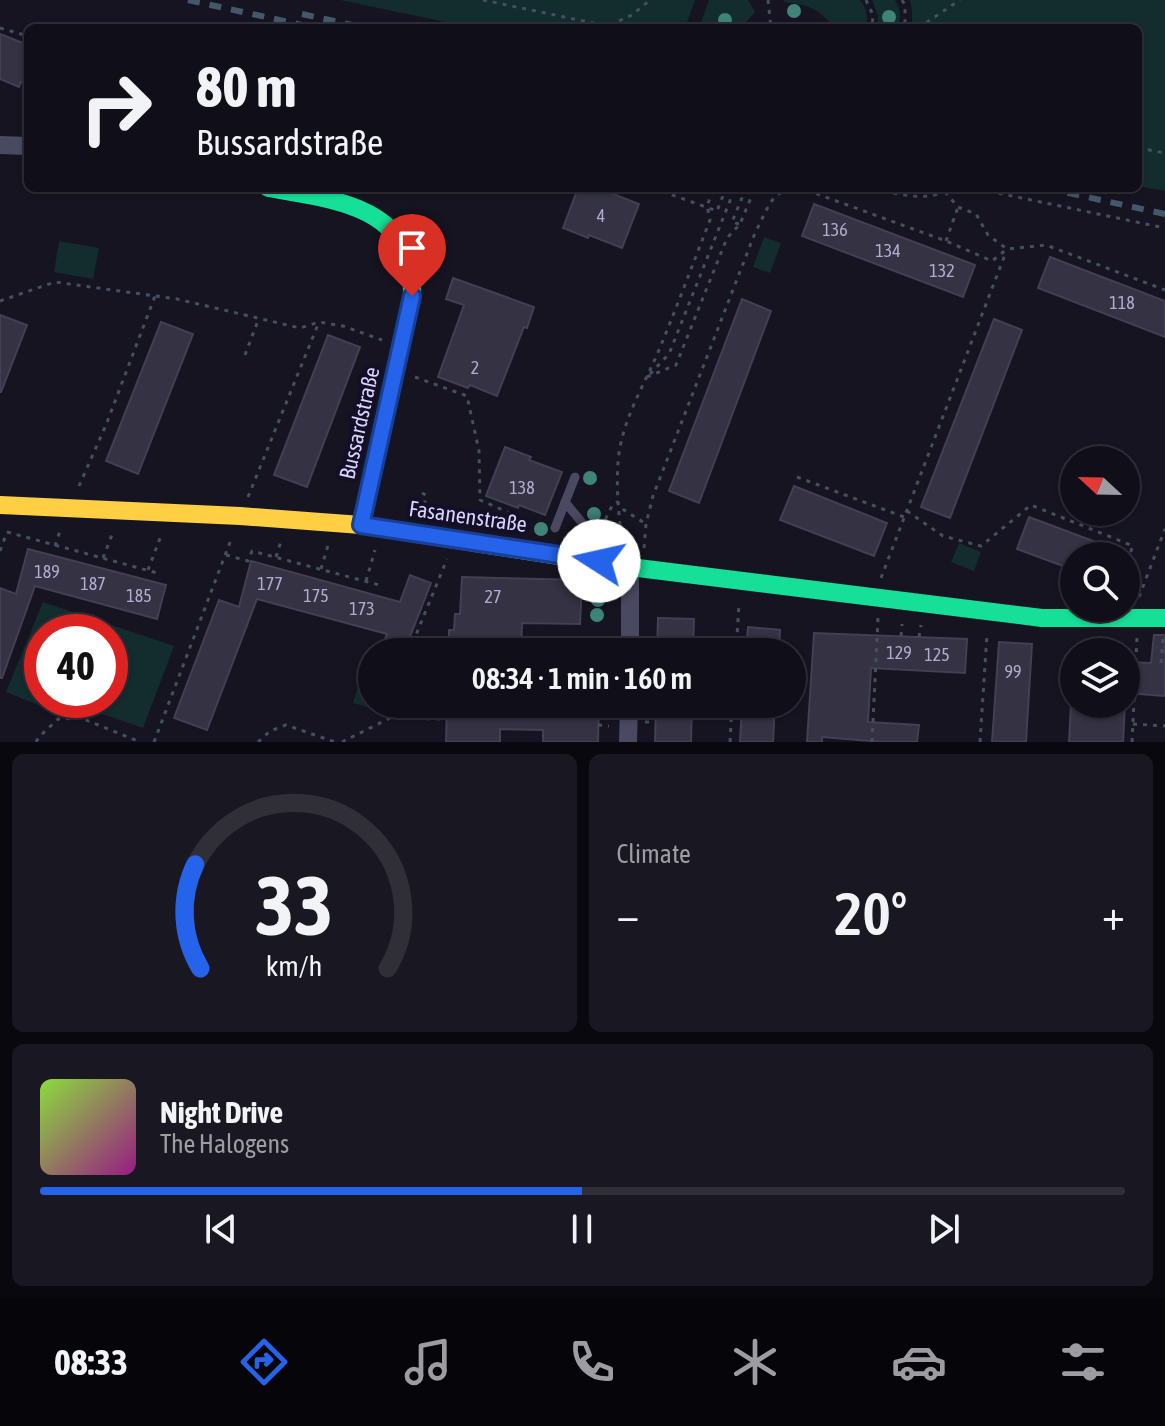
<!DOCTYPE html>
<meta charset="utf-8">
<style>
body{margin:0;font-family:"Asap Condensed",sans-serif;background:#191822;color:#f1f3f6;height:100vh;display:flex;flex-direction:column;font-size:30px;white-space:nowrap}
*{box-sizing:border-box;margin:0}
p{font-size:26px;color:#9c9ca2}
.icon{flex:none;width:44px;height:44px;fill:none;stroke:currentColor;stroke-width:2;stroke-linecap:round;stroke-linejoin:round}
.map{position:relative;height:742px;overflow:hidden}
.details{display:flex;flex-direction:column;gap:12px;padding:12px;background:#09080e;flex:1}
.details>*{flex:none}
.banner{position:absolute;left:24px;top:24px;width:1118px;height:168px;border-radius:12px;box-shadow:0 2px 6px #0004,0 0 0 2px #302f38;background:#100f19;color:#f1f3f6;overflow:hidden}
.needle{width:52px;rotate:292deg}
.buttons{position:absolute;left:1060px;top:446px;display:grid;gap:16px}
.buttons a{display:grid;place-items:center;width:80px;height:80px;border-radius:50%;background:#100f19;box-shadow:0 2px 6px #0004,0 0 0 2px #302f38;font-size:40px}
.speed{position:absolute;left:24px;top:614px;display:flex;gap:16px;font-size:40px;font-weight:700;text-align:center}
.speed>*{display:grid;place-content:center;width:104px;height:104px;border-radius:50%;background:#100f19;box-shadow:0 2px 6px #0004,0 0 0 2px #302f38;line-height:1}
.speed .limit{border:12px solid #d22;background:#fff;color:#111}
.pin{position:absolute;display:grid;place-items:center;width:68px;height:68px;color:#fff;margin:-82px -34px;border-radius:50% 50% 50% 0;rotate:-45deg;box-shadow:0 0 8px #0007}
.pin .icon{rotate:45deg}
.me{position:absolute;width:88px;margin:-44px;rotate:280deg;stroke-linejoin:round;filter:drop-shadow(0 0 6px #0008)}
.turn{display:flex;align-items:center;gap:28px;height:168px;padding:0 40px;font-size:36px}
.turn .icon{width:104px;height:104px;stroke-width:2.5}
.turn b{display:block;font-size:56px;line-height:68px}
.big{font-size:60px;font-weight:600;line-height:1.1}
.details .card{flex:1;display:flex;flex-direction:column;justify-content:center;gap:12px;min-width:0;padding:0 28px;border-radius:12px;background:#191822}
.details .dial{align-items:center;gap:0}
.dial svg{height:208px;overflow:visible;fill:none;stroke:#302f38;stroke-width:7;stroke-linecap:round;text-anchor:middle}
.dial text{fill:#f1f3f6;stroke:none}
.song{display:flex;align-items:center;gap:24px}
.cover{width:96px;height:96px;border-radius:12px;background:linear-gradient(135deg,hsl(90 70% 55%),hsl(310 70% 35%))}
.played{height:8px;border-radius:4px;background:linear-gradient(90deg,#2563eb 50%,#302f38 50%)}
.keys{display:flex;justify-content:space-around;direction:ltr}
.heat{display:flex;justify-content:space-between;align-items:center;font-size:44px;direction:ltr}
.details .tiles{flex:1;display:grid;gap:12px;grid-template-columns:1fr 1fr}
.card:last-child{grid-column:span 2}
.trip{position:absolute;left:358px;top:638px;width:448px;height:80px;border-radius:40px;background:#100f19;box-shadow:0 2px 6px #0004,0 0 0 2px #302f38;font-weight:600;line-height:80px;text-align:center}
.menu{display:flex;height:128px;justify-content:space-around;align-items:center;background:#06060a;color:#9c9ca2}
.menu .icon{width:56px;height:56px}
.menu .current{color:#2563eb}
.menu b{font-size:36px;color:#f1f3f6}
.map>svg:first-child{display:block}
</style>
<div class="map">
<svg width="1165" height="742" viewBox="0 0 1165 742">
<rect width="100%" height="100%" fill="#161421"/>
<g fill="#132c2d" fill-rule="evenodd">
<path d="M340,0H695L685,28H474Z"/>
<path d="M709,0H748L755,12L741,28H699Z"/>
<path d="M784,0H860C867,8 867,16 867,27L832,28V25C817,7 807,5 784,2Z"/>
<path d="M872,0H895C901,9 901,18 898,28H877L878,16Z"/>
<path d="M910,0H1165V191L1138,186V28H912V11Z"/>
<path d="M764,237L781,243L770,273L753,267Z"/>
<path d="M59,241L99,248L93,279L54,272Z"/>
<path d="M959,543L981,552L974,571L951,562Z"/>
<path d="M43,602L174,646L143,728L62,700L48,709L6,692ZM42,632H110V700H42Z"/>
<path d="M363,672L372,675V704H385L382,711L353,703Z"/>
</g>
<g fill="#343243" stroke="#433f54" stroke-width="2">
<path d="M0,34L28,45V84L21,82L19,87L0,79Z"/>
<path d="M578,188H598L639,204L622,248L589,235L588,238L563,228Z"/>
<path d="M814,204L975,265L963,297L802,236Z"/>
<path d="M1050,257L1165,301V337L1038,288Z"/>
<path d="M453,278L534,307L527,328L524,327L497,396L470,385L468,388L438,377L464,305L446,299Z"/>
<path d="M742,299L771,311L699,503L669,491Z"/>
<path d="M0,315L27,325L1,392H0Z"/>
<path d="M994,319L1022,330L950,518L921,507Z"/>
<path d="M161,322L193,334L138,474L106,461Z"/>
<path d="M328,335L360,347L307,487L274,475Z"/>
<path d="M505,447L531,457L529,460L562,472L545,515L519,505L518,508L486,496Z"/>
<path d="M794,486L887,523L874,556L780,520Z"/>
<path d="M1029,517L1128,554L1127,556H1074V570L1017,549Z"/>
<path d="M28,549L166,585L157,619L35,586L2,678H0V588L16,594Z"/>
<path d="M251,561L400,602L410,575L431,583L404,652H380L387,634L257,599L207,730L174,718L219,600L239,607Z"/>
<path d="M462,577L582,580L580,624L522,623L521,652H449V630H454L455,614H460Z"/>
<path d="M658,618L694,619L693,652H657Z"/>
<path d="M748,627L780,630L779,652H746Z"/>
<path d="M814,633L967,639L965,673L871,668L868,722L919,725L917,742H883L822,737V742H807Z"/>
<path d="M1154,635H1165V696L1126,693V662L1151,663Z"/>
<path d="M999,642L1032,644L1026,742H992Z"/>
<path d="M447,704H519V712H554V704H599L598,742H543V730L500,729V742H446Z"/>
<path d="M656,704H692L691,742H655Z"/>
<path d="M742,704H775L773,742H740Z"/>
<path d="M1071,704H1125L1123,742H1069Z"/>
</g>
<g fill="none" stroke-linecap="round" stroke-linejoin="round">
<g stroke="#44505f" stroke-width="3" stroke-dasharray="4 6" stroke-linecap="butt">
<path d="M483,0L617,28"/>
<path d="M768,0L771,28"/>
<path d="M866,0L873,15L872,28"/>
<path d="M902,0L905,5V28"/>
<path d="M610,25L632,15L650,0"/>
<path d="M0,28L28,36"/>
<path d="M918,28L960,0"/>
<path d="M1138,148L1165,153"/>
<path d="M653,188L717,211L726,188"/>
<path d="M874,188C895,194 931,203 950,188"/>
<path d="M959,188L993,192L1165,228"/>
<path d="M945,192L958,207L976,214L988,235L1007,249L1046,245L1165,290"/>
<path d="M739,224L732,222L744,193V188"/>
<path d="M946,241L958,207"/>
<path d="M0,301L55,282L177,299L300,328L319,322L343,326L382,340"/>
<path d="M245,355L259,318"/>
<path d="M650,374L669,354L735,188"/>
<path d="M415,377L467,396L479,451L480,500L512,514L507,527"/>
<path d="M647,377L676,365L727,238L740,224L755,188"/>
<path d="M797,477L904,517"/>
<path d="M79,486L106,425L155,296"/>
<path d="M422,493L426,495L423,514"/>
<path d="M248,497L319,322"/>
<path d="M907,511L943,536L981,546L1031,505L1133,546L1126,563"/>
<path d="M601,528L612,506L617,502L624,510L646,524"/>
<path d="M7,532L161,574"/>
<path d="M622,545C619,514 615,484 619,453C624,419 642,388 656,357C675,312 692,266 710,220L707,206L714,188"/>
<path d="M55,546L60,531"/>
<path d="M644,548L646,524L653,496L755,233C770,205 772,183 809,191L946,241L992,261L1007,249"/>
<path d="M0,551L7,532"/>
<path d="M226,555L248,561L252,551L383,586"/>
<path d="M276,557L281,541"/>
<path d="M103,558L113,532"/>
<path d="M321,569L329,542"/>
<path d="M148,570L162,533"/>
<path d="M881,578L1006,252"/>
<path d="M366,581L375,550"/>
<path d="M1139,597L1165,529"/>
<path d="M901,636L902,624"/>
<path d="M919,637L921,625"/>
<path d="M521,642L594,644"/>
<path d="M409,652L447,559"/>
<path d="M736,652L739,604"/>
<path d="M1161,663L1163,639"/>
<path d="M550,712V704"/>
<path d="M390,718L393,704"/>
<path d="M645,722H655"/>
<path d="M1133,724L1165,726"/>
<path d="M598,725L609,726"/>
<path d="M36,742L39,737L58,719L81,718L140,742"/>
<path d="M154,742L232,537"/>
<path d="M258,742L270,731L286,725L335,742"/>
<path d="M342,742L390,718L447,719"/>
<path d="M730,742L732,704"/>
<path d="M872,742L878,618"/>
<path d="M980,742L987,634"/>
<path d="M1132,742L1137,638"/>
</g>
<g stroke="#4a4962" stroke-width="9">
<path d="M565,502C580,521 597,536 599,560"/>
<path d="M555,528L575,477"/>
</g>
<g stroke="#4a4962" stroke-width="18">
<path d="M0,145L28,146"/>
<path d="M630,652V567"/>
<path d="M628,742L629,704"/>
</g>
<g stroke="#16e098" stroke-width="18">
<path d="M268,188C316,197 390,202 408,258C412,270 412,283 412,296L361,525"/>
<path d="M495,546L630,567L1042,618H1165"/>
</g>
<path stroke="#ffcf43" stroke-width="18" d="M0,505L240,516L361,525L495,546"/>
<g stroke="#43596b" stroke-width="6" stroke-dasharray="12 10" stroke-linecap="butt">
<path d="M188,0L316,28"/>
<path d="M302,14L366,28"/>
<path d="M1046,188L1165,214"/>
</g>
</g>
<g fill="#3e8478">
<circle cx="794" cy="11" r="7"/>
<circle cx="889" cy="17" r="7"/>
<circle cx="725" cy="20" r="7"/>
<circle cx="590" cy="478" r="7"/>
<circle cx="594" cy="514" r="7"/>
<circle cx="541" cy="529" r="7"/>
<circle cx="598" cy="600" r="7"/>
<circle cx="597" cy="615" r="7"/>
</g>
<g fill="none" stroke-linecap="round" stroke-linejoin="round">
<g stroke="#184099" stroke-width="20">
<path id="route" d="M412,296L361,525L599,561"/>
</g>
<use href="#route" stroke="#2563eb" stroke-width="14"/>
</g>
<g text-anchor="middle" stroke-width="8" stroke-linejoin="round" paint-order="stroke">
<g font-size="18" fill="#b0acd0">
<text x="601" y="222">4</text>
<text x="835" y="236">136</text>
<text x="888" y="257">134</text>
<text x="942" y="277">132</text>
<text x="1122" y="309">118</text>
<text x="475" y="374">2</text>
<text x="522" y="494">138</text>
<text x="47" y="578">189</text>
<text x="93" y="590">187</text>
<text x="270" y="590">177</text>
<text x="139" y="602">185</text>
<text x="316" y="602">175</text>
<text x="493" y="603">27</text>
<text x="362" y="615">173</text>
<text x="899" y="659">129</text>
<text x="937" y="661">125</text>
<text x="1013" y="678">99</text>
</g>
<g font-size="22" fill="#d9d4ff" stroke="#130f26">
<text transform="translate(359 423) rotate(-77)" y="8">Bussardstraße</text>
<text transform="translate(468 516) rotate(8)" y="8">Fasanenstraße</text>
</g>
</g>
</svg>
<div class="buttons">
<a><svg class="needle" viewBox="-14 -14 28 28"><path d="M0-13l5 13h-10z" fill="#e53935"/><path d="M0 13l5-13h-10z" fill="#9c9ca2"/></svg></a>
<a><svg class="icon" aria-label="search" viewBox="0 0 24 24"><circle cx="10" cy="10" r="6"/><path d="M15 15l6 6"/></svg></a>
<a><svg class="icon" aria-label="layers" viewBox="0 0 24 24"><path d="M12 4l9 5-9 5-9-5zM3 14l9 5 9-5"/></svg></a>
</div>
<div class="speed"><div class="limit">40</div></div>
<div class="pin" style="left:412px;top:296px;background:#d93025"><svg class="icon" aria-label="arrive" viewBox="0 0 24 24"><path d="M6 21V4h12l-3 4 3 4H6"/></svg></div>
<svg class="me" style="left:599px;top:561px" viewBox="-20 -20 40 40"><circle r="19" fill="#fff"/><path d="M0-13L10 11 0 6-10 11z" fill="#2563eb"/></svg>
<div class="trip">08:34 · 1 min · 160 m</div>
<div class="banner">
<div class="turn"><svg class="icon" aria-label="right" viewBox="0 0 24 24"><path d="M7 20v-9h11M14 6l5 5-5 5"/></svg><div><b>80 m</b>Bussardstraße</div></div>
</div>
</div>
<section class="details">
<div class="tiles">
<div class="card dial"><svg viewBox="0 0 100 80">
<path d="M14 69A42 42 0 1 1 86 69"/>
<path d="M14 69A42 42 0 0 1 12 29" stroke="#2563eb"/>
<text x="50" y="56" font-size="32" font-weight="700">33</text>
<text x="50" y="72" font-size="11">km/h</text>
</svg></div>
<div class="card"><p>Climate</p>
<div class="heat"><a>−</a><b class="big">20°</b><a>+</a></div>
</div>
<div class="card">
<div class="song"><i class="cover"></i><div><b>Night Drive</b><p>The Halogens</p></div></div>
<div class="played"></div>
<div class="keys"><svg class="icon" aria-label="previous" viewBox="0 0 24 24"><path d="M18 5L8 12l10 7zM5 5v14"/></svg><svg class="icon" aria-label="pause" viewBox="0 0 24 24"><path d="M8 5v14M16 5v14"/></svg><svg class="icon" aria-label="next" viewBox="0 0 24 24"><path d="M6 5l10 7-10 7zM19 5v14"/></svg></div>
</div>
</div>
</section>
<nav class="menu">
<b>08:33</b>
<svg class="icon current" aria-label="directions" viewBox="0 0 24 24"><path d="M12 3l9 9-9 9-9-9zM9 14v-3h6M13 9l2 2-2 2"/></svg>
<svg class="icon" aria-label="music" viewBox="0 0 24 24"><path d="M9 18V5l10-2v13"/><circle cx="6" cy="18" r="3"/><circle cx="16" cy="16" r="3"/></svg>
<svg class="icon" aria-label="phone" viewBox="0 0 24 24"><path d="M5 4h4l2 5-3 2q2 4 5 5l2-3 5 2v4C11 20 4 13 5 4z"/></svg>
<svg class="icon" aria-label="climate" viewBox="0 0 24 24"><path d="M12 3v18M4 7l16 10M4 17L20 7"/></svg>
<svg class="icon" aria-label="car" viewBox="0 0 24 24"><path d="M5 17H2v-5l4-1 3-4h7l3 4 3 1v5h-3M9 17h6M6 11h13"/><circle cx="7" cy="17" r="2"/><circle cx="17" cy="17" r="2"/></svg>
<svg class="icon" aria-label="filters" viewBox="0 0 24 24"><path d="M4 7h16M4 17h16"/><circle cx="9" cy="7" r="2"/><circle cx="15" cy="17" r="2"/></svg>
</nav>
